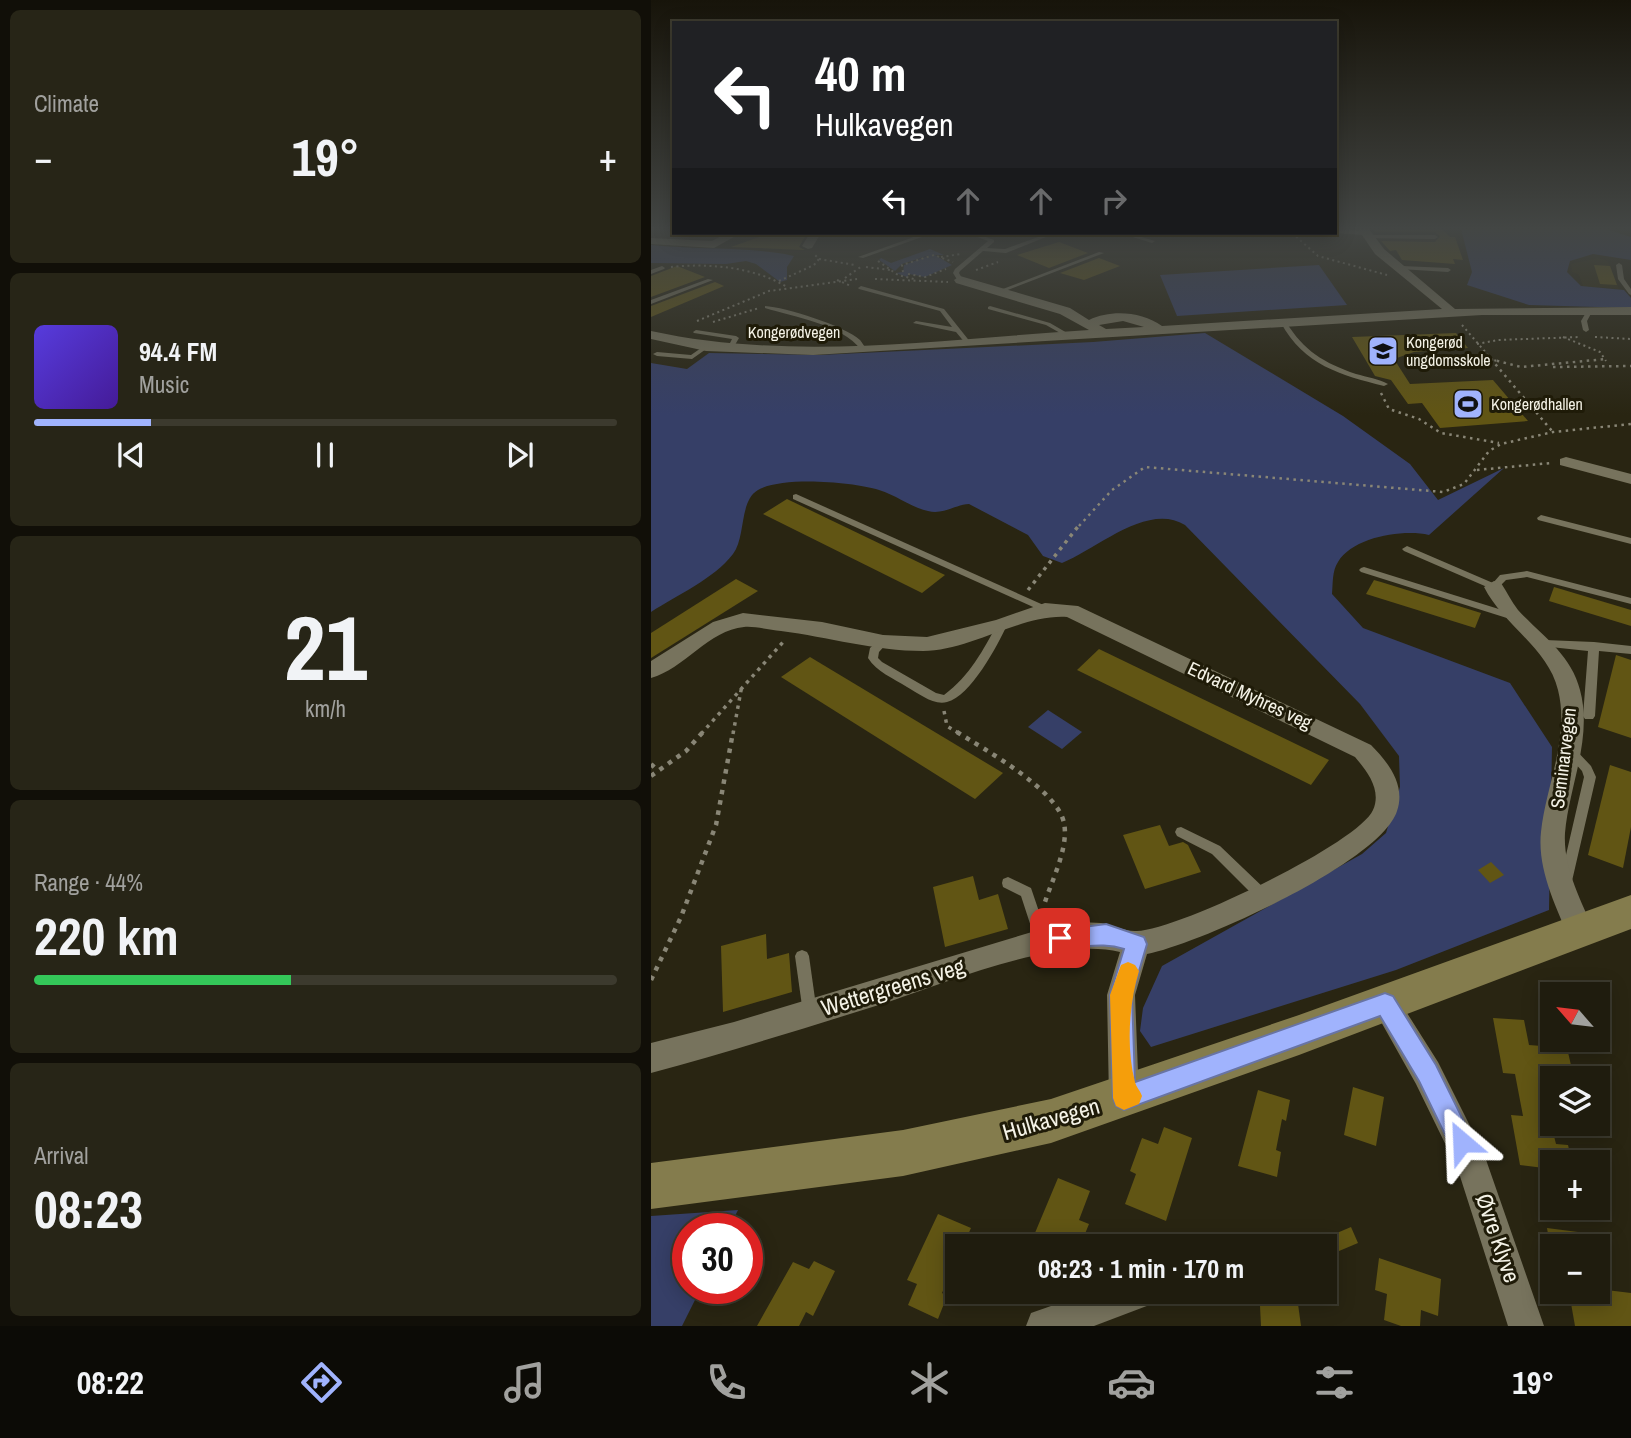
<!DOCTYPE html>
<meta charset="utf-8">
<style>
body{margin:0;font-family:"Archivo Narrow",sans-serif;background:#272517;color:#f1f3f6;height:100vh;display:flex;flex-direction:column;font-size:26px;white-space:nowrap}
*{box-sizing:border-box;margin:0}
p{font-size:23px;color:#a1a19e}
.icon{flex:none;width:38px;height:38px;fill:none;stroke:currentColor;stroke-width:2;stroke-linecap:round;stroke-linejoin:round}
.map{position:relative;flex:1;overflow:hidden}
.drawer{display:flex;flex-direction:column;gap:10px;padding:10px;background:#110f08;width:651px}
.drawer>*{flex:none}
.top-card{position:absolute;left:21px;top:21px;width:665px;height:214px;border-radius:0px;box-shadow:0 4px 18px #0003,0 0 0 2px #3c3a2e;background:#202124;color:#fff;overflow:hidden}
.needle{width:46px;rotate:298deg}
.controls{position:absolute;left:889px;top:982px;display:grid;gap:14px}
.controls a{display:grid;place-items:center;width:70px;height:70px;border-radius:0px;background:#1f1c0e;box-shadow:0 4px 18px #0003,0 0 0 2px #3c3a2e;font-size:35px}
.speed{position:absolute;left:21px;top:1213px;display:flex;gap:14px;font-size:35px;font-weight:700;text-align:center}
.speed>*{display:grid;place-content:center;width:91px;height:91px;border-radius:50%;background:#1f1c0e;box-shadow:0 4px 18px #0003,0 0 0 2px #3c3a2e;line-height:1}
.speed .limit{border:10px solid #d22;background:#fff;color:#111}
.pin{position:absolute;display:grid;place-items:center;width:60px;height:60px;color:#fff;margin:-30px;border-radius:14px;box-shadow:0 4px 10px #0006}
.me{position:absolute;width:77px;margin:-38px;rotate:334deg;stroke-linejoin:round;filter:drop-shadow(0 0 5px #0008)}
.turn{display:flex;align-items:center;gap:24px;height:147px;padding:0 28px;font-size:32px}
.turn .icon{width:91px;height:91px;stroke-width:2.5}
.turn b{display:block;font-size:49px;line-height:60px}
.lanes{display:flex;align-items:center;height:66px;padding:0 28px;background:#0003;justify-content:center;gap:35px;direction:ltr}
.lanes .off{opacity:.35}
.big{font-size:52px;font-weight:700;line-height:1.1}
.drawer .card{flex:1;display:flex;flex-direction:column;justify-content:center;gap:10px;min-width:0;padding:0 24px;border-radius:10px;background:#272517}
.drawer .dial{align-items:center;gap:0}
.dial b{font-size:91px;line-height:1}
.song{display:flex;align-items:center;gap:21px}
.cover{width:84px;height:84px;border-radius:10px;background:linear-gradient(135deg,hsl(250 70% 55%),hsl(260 70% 35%))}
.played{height:7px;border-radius:4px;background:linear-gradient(90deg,#a0b3fd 20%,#3c3a2e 20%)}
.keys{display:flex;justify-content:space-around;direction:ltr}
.heat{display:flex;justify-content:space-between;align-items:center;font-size:38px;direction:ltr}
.charge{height:10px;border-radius:5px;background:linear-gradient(90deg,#34c759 44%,#3c3a2e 0)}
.trip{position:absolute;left:294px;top:1234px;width:392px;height:70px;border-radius:0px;background:#1f1c0e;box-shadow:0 4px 18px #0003,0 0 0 2px #3c3a2e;font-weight:700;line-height:70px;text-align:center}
.menu{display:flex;height:112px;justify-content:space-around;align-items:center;background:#0c0b06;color:#a1a19e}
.menu .icon{width:49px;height:49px}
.menu .active{color:#a0b3fd}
.menu b{font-size:32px;color:#f1f3f6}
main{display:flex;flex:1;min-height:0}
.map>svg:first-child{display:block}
</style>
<main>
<section class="drawer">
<div class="card"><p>Climate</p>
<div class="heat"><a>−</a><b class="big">19°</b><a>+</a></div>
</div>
<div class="card">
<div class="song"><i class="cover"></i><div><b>94.4 FM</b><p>Music</p></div></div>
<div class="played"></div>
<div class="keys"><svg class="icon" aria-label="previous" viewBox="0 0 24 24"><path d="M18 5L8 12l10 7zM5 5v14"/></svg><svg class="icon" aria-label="pause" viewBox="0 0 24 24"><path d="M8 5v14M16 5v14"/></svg><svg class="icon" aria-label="next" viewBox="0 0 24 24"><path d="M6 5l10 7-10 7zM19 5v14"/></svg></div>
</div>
<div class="card dial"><b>21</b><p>km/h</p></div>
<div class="card"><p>Range · 44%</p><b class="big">220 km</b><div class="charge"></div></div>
<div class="card"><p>Arrival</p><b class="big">08:23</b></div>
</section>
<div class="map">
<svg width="980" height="1326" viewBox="0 0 980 1326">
<rect width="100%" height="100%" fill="#292512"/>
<path fill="#302b10" d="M947,258L957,261L968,289L932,286L928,275L921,272L920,264Z"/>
<g fill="#363f67">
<path d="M810,229H955L980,237V260L942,254L919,261L916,272L930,286L973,290L980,298V308L878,305L816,285L821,272Z"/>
<path d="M0,245C47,250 96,246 143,256L136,267V280L129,282L105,264L95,261L75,264L0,263Z"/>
<path d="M279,249L293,255H284L301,265L274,277L258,274L256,277L245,273L252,272L253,265L279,255L251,264L244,271L228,260L230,258L240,263Z"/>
<path d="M668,265L696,305L526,316L509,275Z"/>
<path d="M554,333L692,416L759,464L787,500L853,468L778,535C752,529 702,537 687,562C681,571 682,583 681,594L712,628L859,683L901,747L898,910L745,970L500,1047L489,1031L492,1008L511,966L711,854L735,833L749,787L748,756L709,704L534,525C497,502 447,548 411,563L392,556L377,535L318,504C303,505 292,515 277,511C259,507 245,495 228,490C201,482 132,476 107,490C88,501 95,537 82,554C63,579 26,595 0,612V363L36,369L58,353L169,355L442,342Z"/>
<path d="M397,710L431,732L411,749L377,727Z"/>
<path d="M87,1210L78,1228H37V1288H50L31,1326H0V1216Z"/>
</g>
<g fill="#615514">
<path d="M722,229H791L799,237H804L812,260L802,259L804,264L751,260L745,250L739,251L730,241L784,242L789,236L784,232H724Z"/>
<path d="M119,233H156L148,247L154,250L80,247Z"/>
<path d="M408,242L437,253L398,268L366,255Z"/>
<path d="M448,258L469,266L433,280L409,273Z"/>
<path d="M943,265L959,266L966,285L949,284Z"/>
<path d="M26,266L54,277L0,297V276Z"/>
<path d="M64,282L73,286L0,317V306Z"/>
<path d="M805,333L817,348L763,352L743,359L759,384L842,380L877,421L789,428L771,403L757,404L740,380L724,376L701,337Z"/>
<path d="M136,499L294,575L271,593L112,514Z"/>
<path d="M85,579L107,591L0,658V633Z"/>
<path d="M723,580L730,582L830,613L824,628L715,594Z"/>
<path d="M903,587L980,610V626L898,601Z"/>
<path d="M448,649L678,760L660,785L426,670Z"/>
<path d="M965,655L980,660V738L947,727Z"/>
<path d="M159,657L352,773L324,799L130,677Z"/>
<path d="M959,765L980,772V827L972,868L937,855Z"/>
<path d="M509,825L518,846L532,842L537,845L550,872L494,889L472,835Z"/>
<path d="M840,862L853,875L839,883L827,870Z"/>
<path d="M322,876L328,900L347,894L357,929L294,947L282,887Z"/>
<path d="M115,934L116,959L138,953L141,992L72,1012L70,946Z"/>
<path d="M842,1018L873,1020L878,1045L916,1048L923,1078L888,1076L905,1144L917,1145L921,1162H901V1169L869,1165L860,1115L872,1116L864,1074L852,1073Z"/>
<path d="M702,1087L733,1097L725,1146L693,1135Z"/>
<path d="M607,1090L639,1100L635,1121L631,1119L625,1150L630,1152L626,1177L587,1166Z"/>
<path d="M513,1127L541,1138L515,1221L474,1204L485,1174L479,1171L491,1138L507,1144Z"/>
<path d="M407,1178L439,1191L428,1220L438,1224L429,1246H394L381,1240Z"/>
<path d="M287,1214L320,1228L312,1246H306V1260L291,1293L296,1296L287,1319L257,1305L266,1284L256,1280Z"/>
<path d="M700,1227L707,1243L681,1254L674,1238Z"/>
<path d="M896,1228L927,1232L930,1246H899Z"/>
<path d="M728,1258L790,1279L787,1316L770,1310L769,1326H750L733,1320L736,1294L724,1290Z"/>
<path d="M163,1261L184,1271L162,1316L155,1312L148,1326H106L142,1262L158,1269Z"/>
<path d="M947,1289L980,1293V1326H924L918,1292Z"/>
<path d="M647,1304L650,1326H610L609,1306Z"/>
</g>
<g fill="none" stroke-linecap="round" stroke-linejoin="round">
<g stroke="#898676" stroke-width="2" stroke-dasharray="2 3.5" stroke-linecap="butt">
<path d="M641,233L667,256L736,275"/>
<path d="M290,257L310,254"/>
<path d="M168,259L204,265"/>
<path d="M227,261L247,275L263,279"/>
<path d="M20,267C58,263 103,267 136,287"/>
<path d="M215,267L239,270"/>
<path d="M325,270L347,262"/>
<path d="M252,272L251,265L283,255L302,262"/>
<path d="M257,274L274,277L295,269"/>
<path d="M194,278L211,266"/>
<path d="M224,279L297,282"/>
<path d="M186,280L200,286"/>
<path d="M128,281L163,265L168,259L163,254"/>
<path d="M46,321L118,291L206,279"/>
<path d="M62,322L108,308"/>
<path d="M811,325L842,361"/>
<path d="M912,337L949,352L955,361"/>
<path d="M944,337L980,339"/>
<path d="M826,344L847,340L929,337"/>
<path d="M838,359L846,361"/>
</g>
<g stroke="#898676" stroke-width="2.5" stroke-dasharray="2.5 4.5" stroke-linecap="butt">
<path d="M839,359L870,367L955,359"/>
<path d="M840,359L901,431"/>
<path d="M902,367L980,366"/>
<path d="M730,393L738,409L768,419L790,433L848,443"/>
<path d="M826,470L900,463"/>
<path d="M428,526L461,490L494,467L792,492L813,484L838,451L850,444L902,432L980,424"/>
</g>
<g stroke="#898676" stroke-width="3.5" stroke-dasharray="3.5 5" stroke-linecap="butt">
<path d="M377,590L429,524"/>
<path d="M293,711L296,726L309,734"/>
<path d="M50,734L133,641"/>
<path d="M82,734L91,685"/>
</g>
<g stroke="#898676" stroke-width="4.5" stroke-dasharray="4.5 6" stroke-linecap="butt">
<path d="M306,732C334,750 406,789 413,823C418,847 401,880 394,902"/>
<path d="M0,764L7,771"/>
<path d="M0,776L35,751L52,732"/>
<path d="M0,980L30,917L65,825L82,732"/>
</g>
<g fill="#77735d" fill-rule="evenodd">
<path d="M684,229L713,231L716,233L713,235L684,233Z"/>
<path d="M274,233H282L212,258L207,257Z"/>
<path d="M316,233H324L343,240V242L336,248L354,249L390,236L395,237L355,253L332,251L309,271L308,273L312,280L309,282L307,281L302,273L304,269L337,241Z"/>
<path d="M469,233H477L504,241L501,243Z"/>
<path d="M715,235H784L787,237L784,239L713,238L712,237Z"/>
<path d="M448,252L453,253L349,293L344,292Z"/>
<path d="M968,263L971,265L973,279L980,289V295L978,294L967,279L965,265Z"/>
<path d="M11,266L14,268L13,269L0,274V270Z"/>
<path d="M751,266L797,268L800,270L797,272L749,269L748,268Z"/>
<path d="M57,279L62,280L0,304V300Z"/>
<path d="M210,286L293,309L320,343L315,344L305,332L262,323L265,321L301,327L289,311L208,289L207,288Z"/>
<path d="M114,306C134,307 194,326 209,340C209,340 215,348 215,349L210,350C191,324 143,317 114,308Z"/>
<path d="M339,306L399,323L423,337L418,338L395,325L337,309V307Z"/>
<path d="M939,308L942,310L936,321L938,330L935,332L932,330L930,321L937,309Z"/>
<path d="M631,322H635C653,351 673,363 705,374C716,377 728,379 737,384L733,386C689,375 653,365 630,323Z"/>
<path d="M45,330L85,336L88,338L81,350L79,351L76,349L81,339L43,333L42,332Z"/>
<path d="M53,346L58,347L41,359L6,356L2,354L6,352L40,355Z"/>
<path d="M145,494L397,607L399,609L394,612L391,611L142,499V495Z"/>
<path d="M890,515L980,538V544L887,520L886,518Z"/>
<path d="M756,546L842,583L849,575L876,571L980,598V604L876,577L855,580L846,589L843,590L753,551L751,549Z"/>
<path d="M713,567L867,615L868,617L863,620L859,619L710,572L708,570L710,568Z"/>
<path d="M351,622L356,625C347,645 319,697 296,702C283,706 267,693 256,687C242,678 226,672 217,658L219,648L228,640H236L237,642L228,652L227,658L231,662L285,693L293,695C319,676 332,650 347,623Z"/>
<path d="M894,640L943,642L980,646V654L948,651L944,716L942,719H934L932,716L937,651L890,646L889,644Z"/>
<path d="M918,746L922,747L940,766L945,777L921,881L920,885L915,887L910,885L909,881L933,777L931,771L912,750L914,747Z"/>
<path d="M530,827L569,846L615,890L617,894L615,898L610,900L605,898L561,854L526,836L524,832L526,828Z"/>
<path d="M357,877L380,888L398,941L396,945L391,947L386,945L370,896L352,887L351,883L352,879Z"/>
<path d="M151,950L156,952L158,956L166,1013L164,1018L159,1020L154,1018L152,1013L144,956L146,952Z"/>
</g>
<g fill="#77735d" fill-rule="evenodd">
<path d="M707,229H718L733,249L804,309L980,307V315H831L162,355L55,351L0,339V331C142,362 293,339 438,330L409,314L305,283L303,280L309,276L419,308L438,320C461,309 491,312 511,326L791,309L724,254ZM472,321L493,327L455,329L448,325Z"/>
<path d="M76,233H90L63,248L0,244V238L61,241Z"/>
<path d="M159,233H170L161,248L157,249L151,246Z"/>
<path d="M915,457L980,474V484L909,465V459Z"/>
<path d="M843,581L850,583C856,592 860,601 867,610C890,635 920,654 929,690C942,738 918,786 914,833C912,868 930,900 943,931L939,940L929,943L919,940C905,907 886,869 890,832C895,785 919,738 907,690C897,648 852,625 833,587Z"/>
<path d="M394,603L427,606L720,745C737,762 755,785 746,811C730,862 548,944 496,954L484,995L488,1098L484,1109L473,1113L462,1109L458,1098L456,995L469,952C404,936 295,983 231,1004C154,1028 78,1052 0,1073V1043L83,1022L391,929C410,925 430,921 450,923C462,925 475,932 486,931C524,931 707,844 722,810C731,790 716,771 704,757L416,617C370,614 319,651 272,651C224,651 177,637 130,631C118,630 104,626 93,627C58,630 33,669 0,678V661L62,622L92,613L171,622L232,635L276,637L345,620Z"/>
<path d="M734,990L744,994L787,1062L833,1154L893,1326H857L807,1170L765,1084L720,1004L724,994Z"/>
<path d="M440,1292H507L501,1304L443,1326H375L380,1313Z"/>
</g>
<path fill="#847c4d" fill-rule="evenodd" d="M980,895V929L648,1055L400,1143L252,1176L0,1209V1163L252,1130L400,1099L648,1015Z"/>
</g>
<linearGradient id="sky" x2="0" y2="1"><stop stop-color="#17140a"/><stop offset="0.55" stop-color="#434644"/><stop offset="1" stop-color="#434644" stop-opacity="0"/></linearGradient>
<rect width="980" height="415" fill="url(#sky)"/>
<path fill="#a0b3fd" stroke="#6874a4" stroke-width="2" d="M455,924L493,937L496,944L481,995L484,1082L734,993L742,996L785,1065L823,1142L819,1151L811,1154L802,1151L768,1081L729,1016L473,1110L465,1106L462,1098L459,995L473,949C446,940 422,952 402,944L399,938L402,931Z"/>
<path fill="#f59e0b" d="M477,962L484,965L488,971C478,1004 475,1048 484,1082C485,1087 489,1090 491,1096L488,1104L473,1110L465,1106L462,1098L459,995L470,965Z"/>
<defs>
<g id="school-square" transform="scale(1.575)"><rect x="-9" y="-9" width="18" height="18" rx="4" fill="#a0b3fd" stroke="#1f1b08"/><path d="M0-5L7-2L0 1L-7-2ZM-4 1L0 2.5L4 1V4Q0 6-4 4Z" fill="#111"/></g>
<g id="stadium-square" transform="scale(1.575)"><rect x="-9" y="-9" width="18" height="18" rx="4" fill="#a0b3fd" stroke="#1f1b08"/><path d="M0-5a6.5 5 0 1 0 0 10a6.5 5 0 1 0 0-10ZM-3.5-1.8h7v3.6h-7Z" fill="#111"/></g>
</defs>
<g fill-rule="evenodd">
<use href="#school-square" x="732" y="351"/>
<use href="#stadium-square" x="817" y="404"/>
</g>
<g text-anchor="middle" stroke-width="6" stroke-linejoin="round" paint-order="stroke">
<g font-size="16" fill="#f4f2e6" stroke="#1f1b08">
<text x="143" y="338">Kongerødvegen</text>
</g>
<g font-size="16" fill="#f4f2e6" stroke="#1f1b08" text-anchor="start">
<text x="755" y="348">Kongerød<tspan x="755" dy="18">ungdomsskole</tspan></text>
<text x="840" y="410">Kongerødhallen</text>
</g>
<g font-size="19" fill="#f4f2e6" stroke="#1f1b08">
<text transform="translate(599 695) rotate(25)" y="7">Edvard Myhres veg</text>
<text transform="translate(912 758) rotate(-83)" y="7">Seminarvegen</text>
</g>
<g font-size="23" fill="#f4f2e6" stroke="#1f1b08">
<text transform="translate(242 987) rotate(-17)" y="8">Wettergreens veg</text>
<text transform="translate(400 1119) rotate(-16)" y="8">Hulkavegen</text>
<text transform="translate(847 1238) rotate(71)" y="8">Øvre Klyve</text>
</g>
</g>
</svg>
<div class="controls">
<a><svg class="needle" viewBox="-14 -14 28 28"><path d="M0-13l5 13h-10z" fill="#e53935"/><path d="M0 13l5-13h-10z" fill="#a1a19e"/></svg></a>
<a><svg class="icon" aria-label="layers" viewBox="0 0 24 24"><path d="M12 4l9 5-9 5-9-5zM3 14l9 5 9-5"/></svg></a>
<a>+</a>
<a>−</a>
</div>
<div class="speed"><div class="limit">30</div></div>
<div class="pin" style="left:409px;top:938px;background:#d93025"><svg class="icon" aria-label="arrive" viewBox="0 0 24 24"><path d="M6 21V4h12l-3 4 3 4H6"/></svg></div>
<svg class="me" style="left:811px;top:1142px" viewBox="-20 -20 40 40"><path d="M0-17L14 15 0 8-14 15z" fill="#a0b3fd" stroke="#fff" stroke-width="4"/></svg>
<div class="trip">08:23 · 1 min · 170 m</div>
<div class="top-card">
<div class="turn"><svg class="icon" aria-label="left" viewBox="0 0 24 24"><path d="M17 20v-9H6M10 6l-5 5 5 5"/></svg><div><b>40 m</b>Hulkavegen</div></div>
<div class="lanes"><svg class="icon" aria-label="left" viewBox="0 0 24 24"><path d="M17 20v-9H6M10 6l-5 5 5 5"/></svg><svg class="icon off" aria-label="ahead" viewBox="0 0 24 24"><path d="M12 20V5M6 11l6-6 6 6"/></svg><svg class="icon off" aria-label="ahead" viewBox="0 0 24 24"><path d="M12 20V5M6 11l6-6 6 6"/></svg><svg class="icon off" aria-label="right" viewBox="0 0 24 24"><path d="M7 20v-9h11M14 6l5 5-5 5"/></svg></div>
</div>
</div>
</main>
<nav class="menu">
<b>08:22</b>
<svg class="icon active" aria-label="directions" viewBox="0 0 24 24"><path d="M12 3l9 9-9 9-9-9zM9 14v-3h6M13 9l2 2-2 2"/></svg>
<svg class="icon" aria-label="music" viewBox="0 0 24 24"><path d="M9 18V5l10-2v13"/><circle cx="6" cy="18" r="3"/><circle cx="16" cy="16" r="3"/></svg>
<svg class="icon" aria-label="phone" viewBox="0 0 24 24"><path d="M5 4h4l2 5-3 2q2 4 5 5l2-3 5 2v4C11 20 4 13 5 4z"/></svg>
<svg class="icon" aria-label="climate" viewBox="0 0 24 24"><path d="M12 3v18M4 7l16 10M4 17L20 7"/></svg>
<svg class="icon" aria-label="car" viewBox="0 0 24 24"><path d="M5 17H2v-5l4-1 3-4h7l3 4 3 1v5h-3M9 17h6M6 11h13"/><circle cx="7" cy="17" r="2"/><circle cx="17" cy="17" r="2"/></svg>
<svg class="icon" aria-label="filters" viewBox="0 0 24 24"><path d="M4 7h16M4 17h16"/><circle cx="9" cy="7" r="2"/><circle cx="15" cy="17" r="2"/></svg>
<b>19°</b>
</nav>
